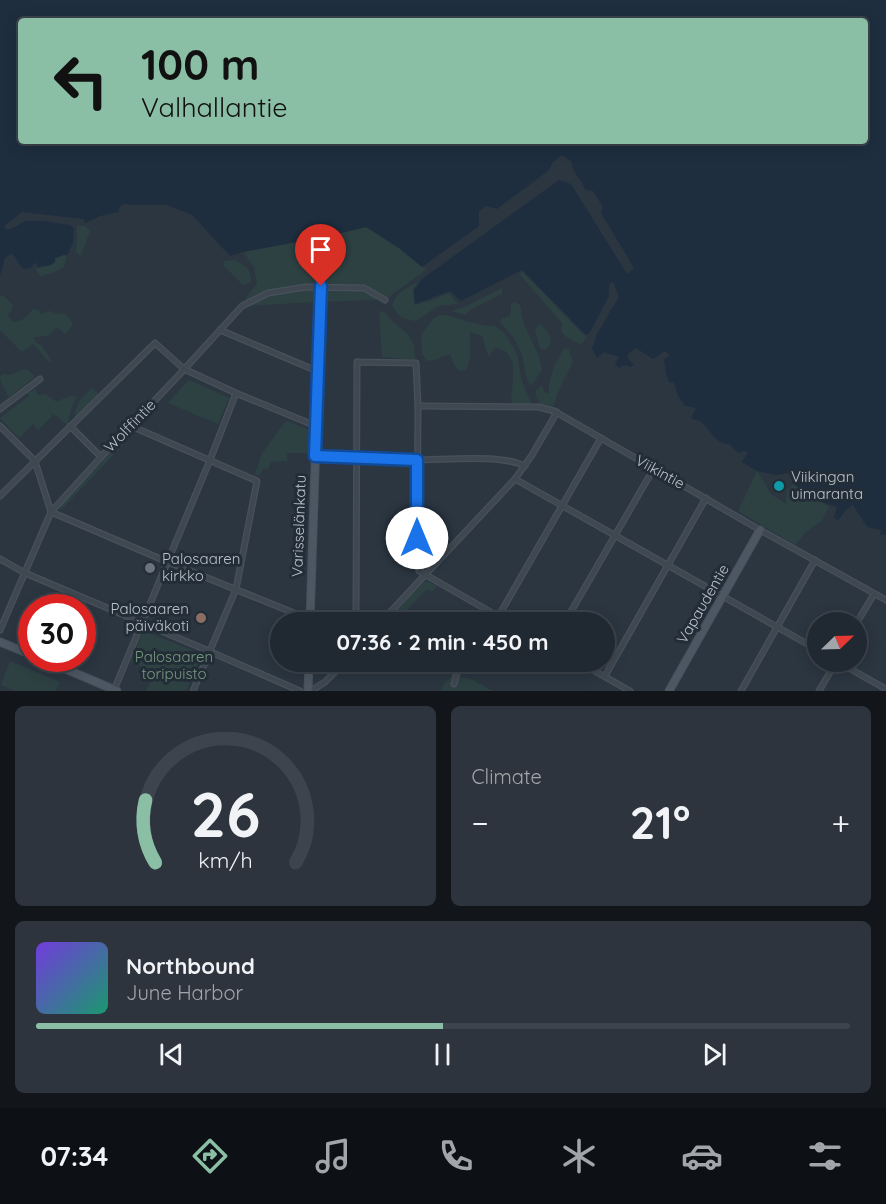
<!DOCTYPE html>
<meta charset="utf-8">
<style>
body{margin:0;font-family:Quicksand,sans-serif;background:#2d343d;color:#f1f3f6;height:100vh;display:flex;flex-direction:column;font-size:22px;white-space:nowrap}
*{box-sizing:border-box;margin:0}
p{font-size:20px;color:#a2a6ab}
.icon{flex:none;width:33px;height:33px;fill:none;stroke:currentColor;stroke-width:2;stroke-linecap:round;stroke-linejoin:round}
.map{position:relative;height:691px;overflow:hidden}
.details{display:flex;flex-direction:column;gap:15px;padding:15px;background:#12161b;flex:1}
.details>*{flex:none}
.banner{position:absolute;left:18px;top:18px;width:850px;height:126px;border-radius:6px;box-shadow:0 3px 15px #0003,0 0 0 2px #3d444d;background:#8abfa5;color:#111;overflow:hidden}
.needle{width:39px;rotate:67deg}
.fabs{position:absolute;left:807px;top:612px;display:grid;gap:12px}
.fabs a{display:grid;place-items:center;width:60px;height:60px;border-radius:50%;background:#202831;box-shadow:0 3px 15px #0003,0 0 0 2px #3d444d;font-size:30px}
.speed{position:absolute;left:18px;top:594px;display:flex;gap:12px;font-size:30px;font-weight:700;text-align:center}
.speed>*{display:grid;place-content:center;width:78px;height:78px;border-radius:50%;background:#202831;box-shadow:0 3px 15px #0003,0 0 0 2px #3d444d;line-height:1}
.speed .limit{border:9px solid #d22;background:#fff;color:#111}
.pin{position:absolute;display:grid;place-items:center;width:51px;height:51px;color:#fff;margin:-62px -26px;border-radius:50% 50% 50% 0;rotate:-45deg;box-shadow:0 0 6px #0007}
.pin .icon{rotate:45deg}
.me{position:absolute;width:66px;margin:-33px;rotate:0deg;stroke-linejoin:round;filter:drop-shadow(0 0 4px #0008)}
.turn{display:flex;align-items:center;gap:21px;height:126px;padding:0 24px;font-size:27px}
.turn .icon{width:78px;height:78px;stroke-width:2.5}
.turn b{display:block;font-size:42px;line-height:51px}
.big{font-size:45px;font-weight:700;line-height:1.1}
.details .widget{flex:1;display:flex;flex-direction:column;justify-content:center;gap:9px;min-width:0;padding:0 21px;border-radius:9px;background:#2d343d}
.details .dial{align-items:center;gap:0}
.dial svg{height:156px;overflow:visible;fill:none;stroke:#3d444d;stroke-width:7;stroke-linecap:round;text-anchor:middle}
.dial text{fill:#f1f3f6;stroke:none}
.song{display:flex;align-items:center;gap:18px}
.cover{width:72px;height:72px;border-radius:9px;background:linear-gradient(135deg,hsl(260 70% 55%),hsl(160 70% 35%))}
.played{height:6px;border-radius:3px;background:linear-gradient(90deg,#8abfa5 50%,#3d444d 50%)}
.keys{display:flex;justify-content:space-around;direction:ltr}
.heat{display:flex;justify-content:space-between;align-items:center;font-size:33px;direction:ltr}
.details .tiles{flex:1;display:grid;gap:15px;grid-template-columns:1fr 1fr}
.widget:last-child{grid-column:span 2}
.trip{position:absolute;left:270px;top:612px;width:345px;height:60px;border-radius:30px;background:#202831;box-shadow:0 3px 15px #0003,0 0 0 2px #3d444d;font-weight:700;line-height:60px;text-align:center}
.dock{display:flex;height:96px;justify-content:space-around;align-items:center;background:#0d1014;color:#a2a6ab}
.dock .icon{width:42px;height:42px}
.dock .current{color:#8abfa5}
.dock b{font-size:27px;color:#f1f3f6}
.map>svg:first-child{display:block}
</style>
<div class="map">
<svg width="886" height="691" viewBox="0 0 886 691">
<rect width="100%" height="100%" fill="#2b3641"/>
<g fill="#2d4142">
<path d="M77,226H85L90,231L81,255H79L76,251L77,243Z"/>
<path d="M366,227L399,248L422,267L427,269L385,300L381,298L376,300L316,302L246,306V297L257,284L254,267L243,252L333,235Z"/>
<path d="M63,255L67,256L64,267L52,273L41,276L35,269L51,265L55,261L56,258Z"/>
<path d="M235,260C245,266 252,269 251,282L243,285L223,265L225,261Z"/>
<path d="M522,271L584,335L587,336L581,345L565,336L561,331L562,323L520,275Z"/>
<path d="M419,282L413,289L414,305L433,300L449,293L458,304L438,306L416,321C401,319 399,317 392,305C395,293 409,286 419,282Z"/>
<path d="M502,288V294L470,310L465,315L451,311L465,307Z"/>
<path d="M0,295L4,296L13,305L11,312L7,314L13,322C22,322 27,316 33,309L39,310L41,314L49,311L58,314L63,313L69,317L73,324L68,331L64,334L61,330L56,328L48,336L34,337L36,343L41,345L51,360L50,363L33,344L22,352L0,330Z"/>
<path d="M515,302L520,305L523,322L539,356L542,370L531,386C525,378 525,368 523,359C519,344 511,333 500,323L501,319L510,316L511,304Z"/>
<path d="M382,311L386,313L394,323L408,334L414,345L415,360L382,357L379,312Z"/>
<path d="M439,315C450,314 459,320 470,322C478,324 486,326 495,326L505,334L517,354L522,382L532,405L514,404L511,400C512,381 521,350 494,348L489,357L488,355L482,336L470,332V360L466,370L459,371L454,365L450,354C441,356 438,361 427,361L422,354L421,335L433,319Z"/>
<path d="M540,324C549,333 553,335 549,347L545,350L540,348L535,332L537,326Z"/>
<path d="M566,348L569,350L573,361L558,392L554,406L541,404L536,396V390L542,385L545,393H549V383L554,367L563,349Z"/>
<path d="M24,369L29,371L35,377L9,397L1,383L0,376L4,374L9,375Z"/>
<path d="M189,380L229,398L218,424L168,403Z"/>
<path d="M92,388L99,394L77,416L74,414L80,400Z"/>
<path d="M35,389L38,395L45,394L57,402C64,398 69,395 77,397C69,407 73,414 66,424L58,417L50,413L52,416L38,430L33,424L19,438L0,418L29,396L27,393Z"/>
<path d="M286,421L310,430L308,453H287V461L271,462L268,470L264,468L259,476L255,474L262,453Z"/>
<path d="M132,432L134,433L60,511V506L129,433Z"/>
<path d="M757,471L771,494L786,504L787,490L792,486V484L829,507L821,521L805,533L795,545L738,511Z"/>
<path d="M428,581L437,586L432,592L427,589L395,622H386L424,582Z"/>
<path d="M143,631L202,654L186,691H146L154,672L131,662Z"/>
<path d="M10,661L60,682L56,691H15L1,685Z"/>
<path d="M451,676L471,679L493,691H441L444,684Z"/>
</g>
<path fill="#1e2e3f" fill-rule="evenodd" d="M0,0H886V535H880L881,530L867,527L853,505L845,511L838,520L834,518L837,507L818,501L794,484L798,475L797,471L776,475L757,471L742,462L748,452L745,451L738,453L729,444C714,444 711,429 701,422C698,420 695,420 691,418L696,408L685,406L678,396L674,383L669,382L666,375L664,359L670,356L665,351L653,359L636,348L628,354V359L634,365L630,367L625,365L619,368L615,364L619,357C614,354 609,355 604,352L597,358L592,349L597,334L619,297L613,282L609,284V296L590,332L586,335L522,270L461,301L450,291L415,304L414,290L422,279L559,180L571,184L627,274L634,268L601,213L603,207L593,191L586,190L573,169L571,161L562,155L553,162L548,171L497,209L486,206L479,211V226L422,267L399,248L366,227L333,235L243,252L230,256L192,215L167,205H132L126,204L121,205L118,212L100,216L85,223L84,219L22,212L4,226L7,230L17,226L25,221H44L69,225L74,228L73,243L67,255H64L55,258V262L51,265L38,267L35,262L31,268L23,269L12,253L5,258L0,276ZM21,21H866V141H21Z"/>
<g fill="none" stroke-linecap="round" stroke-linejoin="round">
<g stroke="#48515b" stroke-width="7">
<g id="street">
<path d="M220,330L317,371"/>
<path d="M418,406L539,407L554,411L760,530L886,600"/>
<path d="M0,409L40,379"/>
<path d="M0,426L35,461L51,512L163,560L299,615L310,614"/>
<path d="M70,426L101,457"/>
<path d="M131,426L257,481L236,589L193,691"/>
<path d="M315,456C349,457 383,460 418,460C445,460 502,454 525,466"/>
<path d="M515,479L818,650"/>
<path d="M0,496L155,343L184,369L238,394L316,426"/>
<path d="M0,559L25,573L204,649L300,691"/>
<path d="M498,617L601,438"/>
<path d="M365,622L356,618L357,362L416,363L418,406L417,563L419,571L508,622"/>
<path d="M381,622L515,479L532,455L557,412"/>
<path d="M565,622L654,468"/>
<path d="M856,624L874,594"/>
<path d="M0,630L51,512L101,457L179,375L242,306L268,293L306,287L364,288L385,300"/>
<path d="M436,662L457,673L454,684"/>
<path d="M579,662L630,691"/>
<path d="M838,662L886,689"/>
<path d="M605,676L706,498"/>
<path d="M114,690L210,460L236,393"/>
<path d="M311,691L325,682L345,662"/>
<path d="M741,691L815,560"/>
<path d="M819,691L836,662"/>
</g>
</g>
<g stroke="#48515b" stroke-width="9">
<g id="secondary">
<path d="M310,622L321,286"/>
<path d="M0,642L32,655"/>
<path d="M40,658L117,691"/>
<path d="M308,691L309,662"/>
<path d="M669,691L760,530"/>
</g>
</g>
<use href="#street" stroke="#3f4851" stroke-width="4.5"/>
<use href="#secondary" stroke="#4d5764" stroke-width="7"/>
</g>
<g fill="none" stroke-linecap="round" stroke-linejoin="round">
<g stroke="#114b97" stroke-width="15">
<path id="route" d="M321,286L315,456L417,460V538"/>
</g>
<use href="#route" stroke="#1a73e8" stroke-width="10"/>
</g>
<circle fill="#0f9aa8" stroke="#232d37" stroke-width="2" cx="779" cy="486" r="6"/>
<circle fill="#6b7280" stroke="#232d37" stroke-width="2" cx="150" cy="568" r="6"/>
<circle fill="#8d6e63" stroke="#232d37" stroke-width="2" cx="201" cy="618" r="6"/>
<g text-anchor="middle" stroke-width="6" stroke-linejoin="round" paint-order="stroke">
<g font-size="15" fill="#bcc3cb" stroke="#232d37">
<text transform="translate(130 426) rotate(-46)" y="5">Wolffintie</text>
<text transform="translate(660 472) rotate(29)" y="5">Viikintie</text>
<text transform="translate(299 526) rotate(-88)" y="5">Varisselänkatu</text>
<text transform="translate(703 604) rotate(-60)" y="5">Vapaudentie</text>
</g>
<g font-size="15" fill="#bcc3cb" stroke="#232d37" text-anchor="start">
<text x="791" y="482">Viikingan<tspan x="791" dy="17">uimaranta</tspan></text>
<text x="162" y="564">Palosaaren<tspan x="162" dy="17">kirkko</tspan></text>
<text x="189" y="614" text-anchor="end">Palosaaren<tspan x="189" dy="17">päiväkoti</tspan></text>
</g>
<g font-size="15" fill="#76997c" stroke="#232d37">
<text x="174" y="662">Palosaaren<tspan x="174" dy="17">toripuisto</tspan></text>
</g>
</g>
</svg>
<div class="fabs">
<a><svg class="needle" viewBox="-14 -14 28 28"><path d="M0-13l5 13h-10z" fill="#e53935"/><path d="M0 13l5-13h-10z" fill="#a2a6ab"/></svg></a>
</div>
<div class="speed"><div class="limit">30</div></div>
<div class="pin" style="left:321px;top:286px;background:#d93025"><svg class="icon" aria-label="arrive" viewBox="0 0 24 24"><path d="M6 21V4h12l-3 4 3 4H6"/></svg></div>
<svg class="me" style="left:417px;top:538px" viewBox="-20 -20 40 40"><circle r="19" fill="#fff"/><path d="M0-13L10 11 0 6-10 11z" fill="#1a73e8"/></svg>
<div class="trip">07:36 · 2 min · 450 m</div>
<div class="banner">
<div class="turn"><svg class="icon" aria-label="left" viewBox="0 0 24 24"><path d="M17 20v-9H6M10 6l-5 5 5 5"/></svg><div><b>100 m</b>Valhallantie</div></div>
</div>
</div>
<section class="details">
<div class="tiles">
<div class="widget dial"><svg viewBox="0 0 100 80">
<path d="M14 69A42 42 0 1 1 86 69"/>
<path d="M14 69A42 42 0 0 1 9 37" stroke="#8abfa5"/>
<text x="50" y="56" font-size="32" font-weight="700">26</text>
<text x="50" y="72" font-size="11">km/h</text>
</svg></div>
<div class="widget"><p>Climate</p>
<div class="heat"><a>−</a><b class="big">21°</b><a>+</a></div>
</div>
<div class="widget">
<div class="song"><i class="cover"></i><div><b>Northbound</b><p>June Harbor</p></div></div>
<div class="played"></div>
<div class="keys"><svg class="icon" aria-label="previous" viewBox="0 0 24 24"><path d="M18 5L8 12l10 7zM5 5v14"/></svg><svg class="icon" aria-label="pause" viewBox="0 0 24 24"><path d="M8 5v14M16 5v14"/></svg><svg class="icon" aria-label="next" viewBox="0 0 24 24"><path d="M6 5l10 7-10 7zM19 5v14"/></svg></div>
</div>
</div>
</section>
<nav class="dock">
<b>07:34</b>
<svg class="icon current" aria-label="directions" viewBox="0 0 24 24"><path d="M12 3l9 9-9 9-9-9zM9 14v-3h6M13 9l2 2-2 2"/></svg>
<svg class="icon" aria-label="music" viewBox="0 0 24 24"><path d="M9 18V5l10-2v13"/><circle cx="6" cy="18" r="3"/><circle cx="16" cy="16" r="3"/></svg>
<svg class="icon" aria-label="phone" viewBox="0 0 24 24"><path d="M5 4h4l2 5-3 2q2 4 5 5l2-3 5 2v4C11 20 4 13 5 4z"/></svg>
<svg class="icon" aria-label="climate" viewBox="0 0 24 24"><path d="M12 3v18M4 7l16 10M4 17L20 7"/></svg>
<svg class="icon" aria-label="car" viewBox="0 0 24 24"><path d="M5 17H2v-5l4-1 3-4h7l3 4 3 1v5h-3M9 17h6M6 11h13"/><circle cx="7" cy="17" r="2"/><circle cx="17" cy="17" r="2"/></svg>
<svg class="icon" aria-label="filters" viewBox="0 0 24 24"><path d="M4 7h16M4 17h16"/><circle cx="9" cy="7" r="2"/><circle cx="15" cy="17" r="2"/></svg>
</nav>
